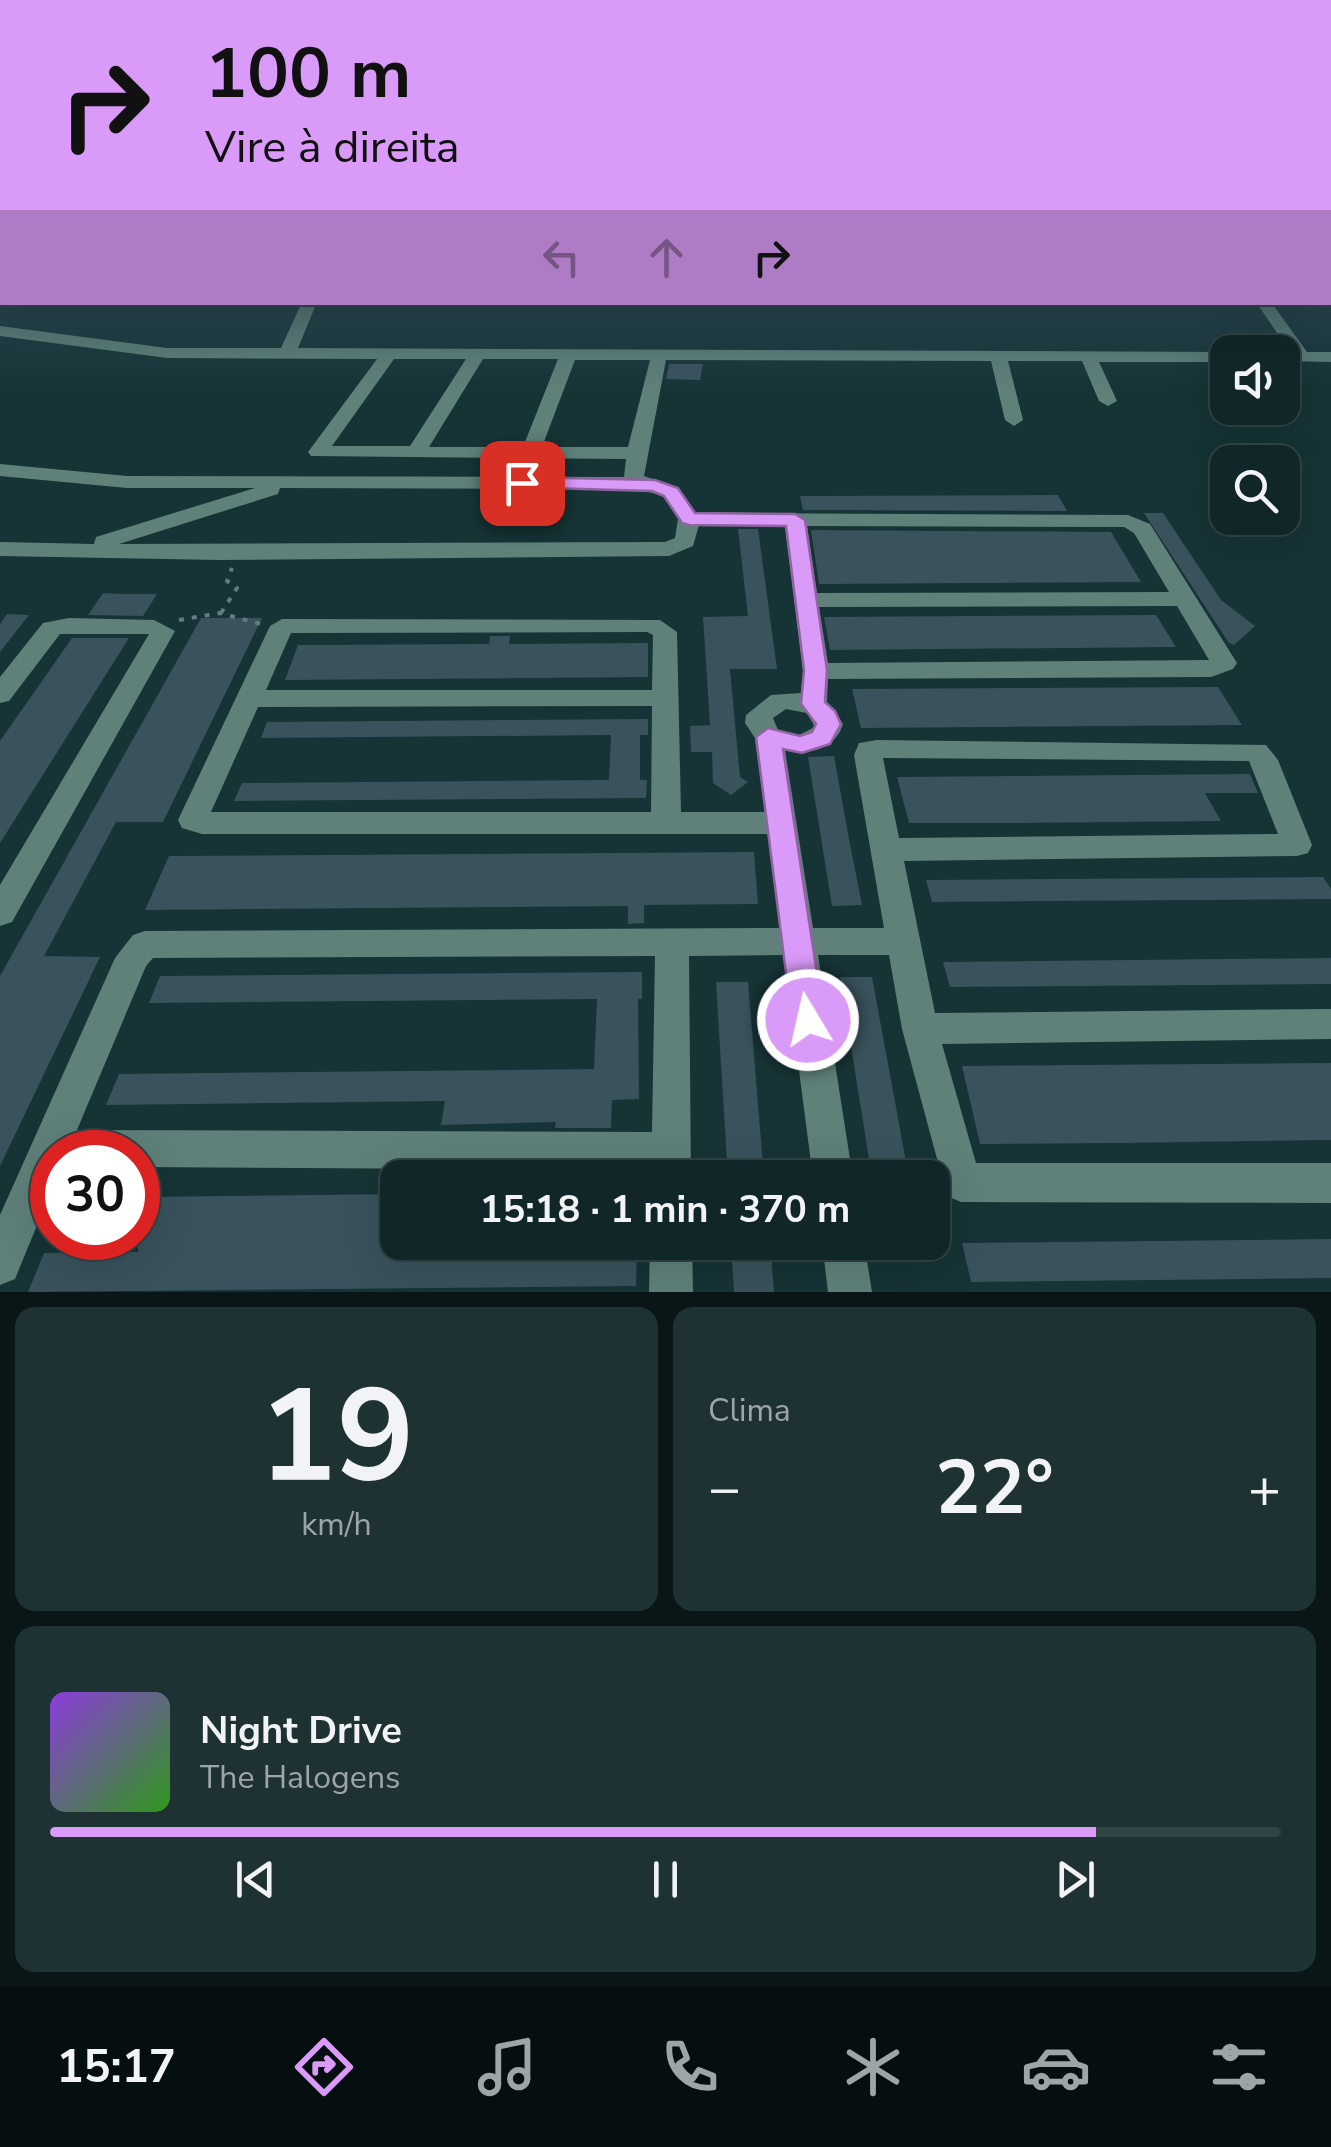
<!DOCTYPE html>
<html lang="pt">
<meta charset="utf-8">
<style>
body{margin:0;font-family:"Nunito Sans",sans-serif;background:#1e3234;color:#f1f3f6;height:100vh;display:flex;flex-direction:column;font-size:38px;white-space:nowrap}
*{box-sizing:border-box;margin:0}
p{font-size:32px;color:#9ca5a8}
.icon{flex:none;width:55px;height:55px;fill:none;stroke:currentColor;stroke-width:2;stroke-linecap:round;stroke-linejoin:round}
.map{position:relative;height:1292px;overflow:hidden}
.details{display:flex;flex-direction:column;gap:15px;padding:15px;background:#091516;flex:1}
.details>*{flex:none}
.hud{position:absolute;left:0px;top:0px;width:1332px;height:305px;box-shadow:0 10px 40px #0002,0 0 0 2px #304345;background:#da9af7;color:#111;overflow:hidden}
.controls{position:absolute;left:1210px;top:335px;display:grid;gap:20px}
.controls a{display:grid;place-items:center;width:90px;height:90px;border-radius:20px;background:#102628;box-shadow:0 10px 40px #0002,0 0 0 2px #304345;font-size:50px}
.speed{position:absolute;left:30px;top:1130px;display:flex;gap:20px;font-size:50px;font-weight:700;text-align:center}
.speed>*{display:grid;place-content:center;width:130px;height:130px;border-radius:50%;background:#102628;box-shadow:0 10px 40px #0002,0 0 0 2px #304345;line-height:1}
.speed .limit{border:15px solid #d22;background:#fff;color:#111}
.pin{position:absolute;display:grid;place-items:center;width:85px;height:85px;color:#fff;margin:-42px;border-radius:20px;box-shadow:0 5px 15px #0006}
.me{position:absolute;width:110px;margin:-55px;rotate:351deg;stroke-linejoin:round;filter:drop-shadow(0 0 8px #0008)}
.turn{display:flex;align-items:center;gap:35px;height:210px;padding:0 40px;font-size:45px}
.turn .icon{width:130px;height:130px;stroke-width:2.5}
.turn b{display:block;font-size:70px;line-height:85px}
.lanes{display:flex;align-items:center;height:95px;padding:0 40px;background:#0003;justify-content:center;gap:50px;direction:ltr}
.lanes .off{opacity:.35}
.big{font-size:75px;font-weight:700;line-height:1.1}
.details .tile{flex:1;display:flex;flex-direction:column;justify-content:center;gap:15px;min-width:0;padding:0 35px;border-radius:20px;background:#1e3234}
.details .dial{align-items:center;gap:0}
.dial b{font-size:130px;line-height:1}
.song{display:flex;align-items:center;gap:30px}
.cover{width:120px;height:120px;border-radius:15px;background:linear-gradient(135deg,hsl(270 70% 55%),hsl(110 70% 35%))}
.played{height:10px;border-radius:5px;background:linear-gradient(90deg,#da9af7 85%,#304345 85%)}
.keys{display:flex;justify-content:space-around;direction:ltr}
.heat{display:flex;justify-content:space-between;align-items:center;font-size:55px;direction:ltr}
.details .tiles{flex:1;display:grid;gap:15px;grid-template-columns:1fr 1fr}
.tile:last-child{grid-column:span 2}
.trip{position:absolute;left:380px;top:1160px;width:570px;height:100px;border-radius:20px;background:#102628;box-shadow:0 10px 40px #0002,0 0 0 2px #304345;font-weight:700;line-height:100px;text-align:center}
.tab-bar{display:flex;height:160px;justify-content:space-around;align-items:center;background:#060f10;color:#9ca5a8}
.tab-bar .icon{width:70px;height:70px}
.tab-bar .on{color:#da9af7}
.tab-bar b{font-size:45px;color:#f1f3f6}
.map>svg:first-child{display:block}
</style>
<div class="map">
<svg width="1331" height="1292" viewBox="0 0 1331 1292">
<rect width="100%" height="100%" fill="#163336"/>
<g fill="#39525c">
<path d="M669,364H703L700,380L666,379Z"/>
<path d="M1058,495L1067,511L803,510L800,496Z"/>
<path d="M1144,513H1163L1221,600L1255,626L1234,645L1229,643Z"/>
<path d="M738,529H758L777,669H730L740,777L748,782L731,795L713,783L712,752H691L690,726L710,725L703,617L748,616Z"/>
<path d="M811,530L1111,532L1141,582L819,584Z"/>
<path d="M103,593L120,594H157L143,616L88,615Z"/>
<path d="M7,614L29,615L0,652V624Z"/>
<path d="M1156,615L1176,647L830,650L824,617Z"/>
<path d="M201,618H262L163,822H116L44,956L100,957L0,1166V976Z"/>
<path d="M490,636H510L509,644L648,643V677L285,680L298,645L489,644Z"/>
<path d="M72,638H129L0,843V741Z"/>
<path d="M1218,687L1242,725L861,728L852,689Z"/>
<path d="M648,719V735H640V780H647L646,798L234,801L242,783L609,780L611,735L261,738L267,722Z"/>
<path d="M834,756L849,839L862,905L832,906L808,757Z"/>
<path d="M1250,774L1258,793H1205L1221,821L1016,823H909L897,777Z"/>
<path d="M754,852L758,904L644,905V923L628,924V906L145,910L169,856Z"/>
<path d="M1323,877L1331,889V899L932,902L926,880Z"/>
<path d="M1331,958V984L950,987L943,962Z"/>
<path d="M642,972V999H638L639,1099L612,1100L611,1128H555L556,1122L441,1125L445,1101L106,1105L119,1074L594,1069L597,999L149,1003L160,976Z"/>
<path d="M840,977H872L909,1178H872Z"/>
<path d="M716,982H748L764,1178H728Z"/>
<path d="M1331,1063V1140L1120,1143L980,1144L962,1066Z"/>
<path d="M398,1194V1249L637,1246L636,1286L28,1292L44,1253L138,1252V1197Z"/>
<path d="M1331,1239V1278L971,1282L962,1243Z"/>
<path d="M731,1242H770L774,1292H734Z"/>
</g>
<g fill="none" stroke-linecap="round" stroke-linejoin="round">
<g stroke="#647c7f" stroke-width="4" stroke-dasharray="5 8" stroke-linecap="butt">
<path d="M221,613L237,588L227,581L232,568"/>
<path d="M179,620L220,613L261,624"/>
</g>
<g fill="#5f817a" fill-rule="evenodd">
<path d="M2,219V227L0,228V220Z"/>
<rect x="1330" y="226" width="1" height="9"/>
<rect x="0" y="244" width="2" height="8"/>
<rect x="1330" y="255" width="1" height="8"/>
<rect x="1330" y="275" width="1" height="9"/>
<path d="M302,302H317L298,348L1230,352L1228,362H1099L1117,401L1108,406L1099,401L1082,361H1008L1023,420L1014,426L1005,420L991,361L666,360L644,476L678,488L695,513L1128,515L1150,524L1237,663L1233,669L1211,677L828,679L827,702L843,724C836,749 807,756 785,750L813,928H884L854,755L859,743L877,740L1266,745L1278,760L1312,845L1308,853L1297,856L904,861L935,1013L1331,1009V1039L942,1044L976,1163H1331V1203L961,1202L947,1196L902,1029L889,955H818L853,1178H813L784,955L689,956L691,1178H651V1170L138,1167V1152H52V1189L15,1279L0,1285V1215L115,958L133,935L145,931L780,928L768,834H202L182,828L178,820L270,626L282,619L660,620L677,632L681,812H765L755,738L745,723L746,715L771,695L801,693L803,671L785,526L699,525L693,546L669,556L219,560L0,556V542L94,544L96,537L255,488H127L0,476V464L127,476L624,477L626,459L311,456L308,452L377,359L167,358L0,336V326L167,348H281ZM394,359H466L410,446H332ZM483,359H558L523,447H429ZM575,360H650L628,447H542ZM280,488L637,489L664,496L678,519L675,538L665,542L119,544L278,494ZM807,526L1124,527L1134,533L1169,592L817,593ZM1177,606L1209,660L828,663L819,607ZM647,632L653,635L652,690H266L291,633ZM652,706L651,812H211L258,707ZM786,709L807,713L815,727L799,735L778,730L773,718ZM883,758L1249,761L1278,834L899,838ZM655,956L652,1132L77,1130L146,966L153,958Z"/>
<path d="M1256,302H1271L1307,352H1331V362L1282,361V353L1290,352Z"/>
<path d="M69,618L154,620L175,631L12,922L0,926V885L149,634H60L9,701L0,703V677L43,623Z"/>
<path d="M650,1242H692L693,1292H649Z"/>
<path d="M822,1242H864L872,1292H828Z"/>
</g>
</g>
<linearGradient id="sky" x2="0" y2="1"><stop stop-color="#0c1c1e"/><stop offset="0.54" stop-color="#36505d"/><stop offset="1" stop-color="#36505d" stop-opacity="0"/></linearGradient>
<rect width="1331" height="391" fill="url(#sky)"/>
<path fill="#da9af7" stroke="#8e64a1" stroke-width="2.5" d="M522,477L655,480L678,488L695,513L795,514L805,520L827,670L825,702L835,711L841,724L830,744L802,753L783,749L824,1020L820,1030L808,1034L797,1030L792,1020L756,737L768,728L800,736L812,732L816,724L801,704L804,670L786,526L689,525L682,523L664,496L652,491L515,487V479Z"/>
</svg>
<div class="controls">
<a><svg class="icon" aria-label="sound" viewBox="0 0 24 24"><path d="M4 9h4l5-4v14l-5-4H4zM17 9q2 3 0 6"/></svg></a>
<a><svg class="icon" aria-label="search" viewBox="0 0 24 24"><circle cx="10" cy="10" r="6"/><path d="M15 15l6 6"/></svg></a>
</div>
<div class="speed"><div class="limit">30</div></div>
<div class="pin" style="left:522px;top:483px;background:#d93025"><svg class="icon" aria-label="arrive" viewBox="0 0 24 24"><path d="M6 21V4h12l-3 4 3 4H6"/></svg></div>
<svg class="me" style="left:808px;top:1020px" viewBox="-20 -20 40 40"><circle r="17" fill="#da9af7" stroke="#fff" stroke-width="3"/><path d="M0-11L8 9 0 5-8 9z" fill="#fff"/></svg>
<div class="trip">15:18 · 1 min · 370 m</div>
<div class="hud">
<div class="turn"><svg class="icon" aria-label="right" viewBox="0 0 24 24"><path d="M7 20v-9h11M14 6l5 5-5 5"/></svg><div><b>100 m</b>Vire à direita</div></div>
<div class="lanes"><svg class="icon off" aria-label="left" viewBox="0 0 24 24"><path d="M17 20v-9H6M10 6l-5 5 5 5"/></svg><svg class="icon off" aria-label="ahead" viewBox="0 0 24 24"><path d="M12 20V5M6 11l6-6 6 6"/></svg><svg class="icon" aria-label="right" viewBox="0 0 24 24"><path d="M7 20v-9h11M14 6l5 5-5 5"/></svg></div>
</div>
</div>
<section class="details">
<div class="tiles">
<div class="tile dial"><b>19</b><p>km/h</p></div>
<div class="tile"><p>Clima</p>
<div class="heat"><a>−</a><b class="big">22°</b><a>+</a></div>
</div>
<div class="tile">
<div class="song"><i class="cover"></i><div><b>Night Drive</b><p>The Halogens</p></div></div>
<div class="played"></div>
<div class="keys"><svg class="icon" aria-label="previous" viewBox="0 0 24 24"><path d="M18 5L8 12l10 7zM5 5v14"/></svg><svg class="icon" aria-label="pause" viewBox="0 0 24 24"><path d="M8 5v14M16 5v14"/></svg><svg class="icon" aria-label="next" viewBox="0 0 24 24"><path d="M6 5l10 7-10 7zM19 5v14"/></svg></div>
</div>
</div>
</section>
<nav class="tab-bar">
<b>15:17</b>
<svg class="icon on" aria-label="directions" viewBox="0 0 24 24"><path d="M12 3l9 9-9 9-9-9zM9 14v-3h6M13 9l2 2-2 2"/></svg>
<svg class="icon" aria-label="music" viewBox="0 0 24 24"><path d="M9 18V5l10-2v13"/><circle cx="6" cy="18" r="3"/><circle cx="16" cy="16" r="3"/></svg>
<svg class="icon" aria-label="phone" viewBox="0 0 24 24"><path d="M5 4h4l2 5-3 2q2 4 5 5l2-3 5 2v4C11 20 4 13 5 4z"/></svg>
<svg class="icon" aria-label="climate" viewBox="0 0 24 24"><path d="M12 3v18M4 7l16 10M4 17L20 7"/></svg>
<svg class="icon" aria-label="car" viewBox="0 0 24 24"><path d="M5 17H2v-5l4-1 3-4h7l3 4 3 1v5h-3M9 17h6M6 11h13"/><circle cx="7" cy="17" r="2"/><circle cx="17" cy="17" r="2"/></svg>
<svg class="icon" aria-label="filters" viewBox="0 0 24 24"><path d="M4 7h16M4 17h16"/><circle cx="9" cy="7" r="2"/><circle cx="15" cy="17" r="2"/></svg>
</nav>
